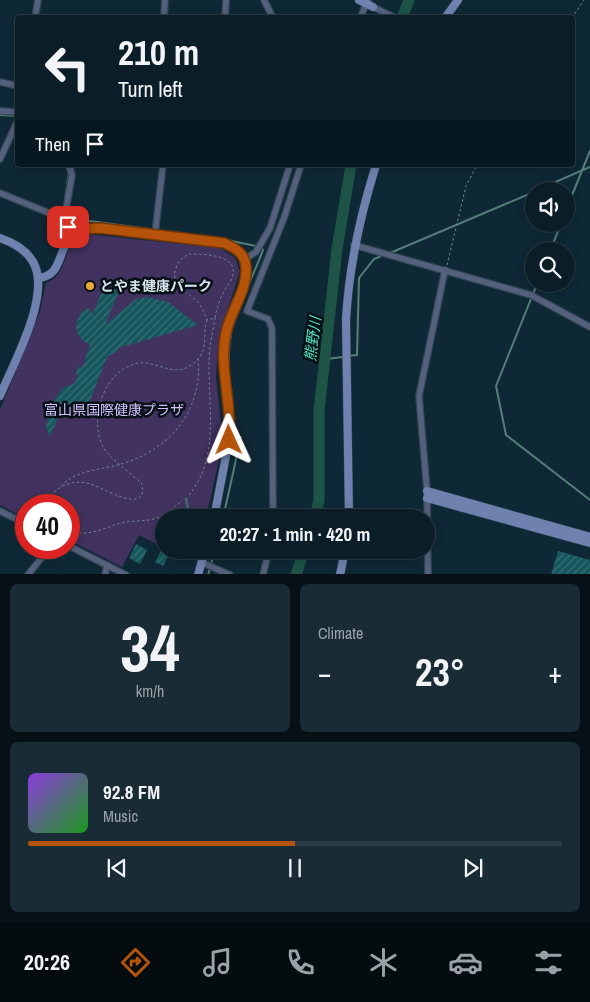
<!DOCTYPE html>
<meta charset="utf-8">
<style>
body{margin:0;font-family:"Archivo Narrow","Noto Sans JP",sans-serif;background:#192b34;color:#f1f3f6;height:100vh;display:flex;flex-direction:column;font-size:19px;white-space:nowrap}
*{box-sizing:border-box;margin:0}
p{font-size:16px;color:#9aa2a8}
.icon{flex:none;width:28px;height:28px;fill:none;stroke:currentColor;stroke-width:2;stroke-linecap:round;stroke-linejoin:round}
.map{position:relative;height:574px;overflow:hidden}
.details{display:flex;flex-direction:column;gap:10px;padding:10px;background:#061016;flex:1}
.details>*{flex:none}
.banner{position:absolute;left:15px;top:15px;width:560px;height:152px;border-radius:5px;box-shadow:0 2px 12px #0003,0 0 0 1px #2b3c45;background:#0b1e28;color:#f1f3f6;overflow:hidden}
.tools{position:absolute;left:525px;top:182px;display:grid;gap:10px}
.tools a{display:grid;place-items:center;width:50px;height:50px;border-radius:50%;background:#0b1e28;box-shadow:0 2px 12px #0003,0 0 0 1px #2b3c45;font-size:25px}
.speed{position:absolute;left:15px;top:494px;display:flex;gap:10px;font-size:25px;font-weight:700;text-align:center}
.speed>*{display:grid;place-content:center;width:65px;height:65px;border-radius:50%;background:#0b1e28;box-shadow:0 2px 12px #0003,0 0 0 1px #2b3c45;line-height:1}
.speed .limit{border:8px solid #d22;background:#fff;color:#111}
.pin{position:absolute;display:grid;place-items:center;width:42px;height:42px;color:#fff;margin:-21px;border-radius:10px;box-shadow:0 2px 8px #0006}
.me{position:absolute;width:55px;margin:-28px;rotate:359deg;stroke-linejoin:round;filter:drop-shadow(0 0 4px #0008)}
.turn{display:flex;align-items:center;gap:18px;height:105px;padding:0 20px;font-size:22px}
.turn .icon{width:65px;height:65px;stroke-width:2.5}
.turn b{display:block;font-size:35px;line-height:42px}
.then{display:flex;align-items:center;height:48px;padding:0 20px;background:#0003;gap:10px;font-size:19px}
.big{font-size:38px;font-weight:700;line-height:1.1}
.details .card{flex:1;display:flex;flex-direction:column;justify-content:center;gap:8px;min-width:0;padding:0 18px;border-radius:8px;background:#192b34}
.details .dial{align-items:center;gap:0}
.dial b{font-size:65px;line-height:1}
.song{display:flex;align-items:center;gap:15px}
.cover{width:60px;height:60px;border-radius:8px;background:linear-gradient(135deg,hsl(270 70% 55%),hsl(120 70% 35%))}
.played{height:5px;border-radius:2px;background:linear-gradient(90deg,#b45309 50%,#2b3c45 50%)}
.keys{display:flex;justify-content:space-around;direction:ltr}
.heat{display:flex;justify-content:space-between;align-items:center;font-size:28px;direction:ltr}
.details .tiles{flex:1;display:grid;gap:10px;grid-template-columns:1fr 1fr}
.card:last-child{grid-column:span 2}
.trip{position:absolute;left:155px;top:509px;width:280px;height:50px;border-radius:25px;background:#0b1e28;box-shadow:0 2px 12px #0003,0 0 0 1px #2b3c45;font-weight:700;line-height:50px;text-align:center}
.tab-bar{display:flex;height:80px;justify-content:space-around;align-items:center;background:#040c10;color:#9aa2a8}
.tab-bar .icon{width:35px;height:35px}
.tab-bar .active{color:#b45309}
.tab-bar b{font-size:22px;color:#f1f3f6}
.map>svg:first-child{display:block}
</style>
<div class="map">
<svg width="590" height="575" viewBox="0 0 590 575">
<defs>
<pattern id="building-hatch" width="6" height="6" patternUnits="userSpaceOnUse" patternTransform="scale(1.25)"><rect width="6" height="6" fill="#16575d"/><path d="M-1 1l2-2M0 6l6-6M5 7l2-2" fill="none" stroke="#376f75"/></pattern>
</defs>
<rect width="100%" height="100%" fill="#0f2836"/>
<path fill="#423260" d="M85,234L220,248L235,258L240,271L219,338L216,377L223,443L206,517L164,518V548L139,535L122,567L69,540V505H26V519L0,505V410L40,312L46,283C64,276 63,259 72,244C74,240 81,237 85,234Z"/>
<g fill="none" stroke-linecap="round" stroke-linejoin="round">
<g stroke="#547f78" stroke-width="2">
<path d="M0,115L18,116"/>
<path d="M535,191L590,167"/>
<path d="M566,210L590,151"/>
<path d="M63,214L69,172"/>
<path d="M68,218L215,238"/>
<path d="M227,240L256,246"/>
<path d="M550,251L561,224"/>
<path d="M390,253L534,192"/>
<path d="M537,284L496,386L506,435L590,500"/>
<path d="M348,356L357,355L359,278L374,259L384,255"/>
<path d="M326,359L343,357"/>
<path d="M223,518L241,437L234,436C231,398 223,358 234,321C242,297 254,274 263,250L261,247"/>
<path d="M208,575L215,550"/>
</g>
<g stroke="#1d5446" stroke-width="11">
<path d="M402,18L409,0"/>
<path d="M314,518L319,501V411L337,249L351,165"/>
<path d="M296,575L304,550"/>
</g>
</g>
<g fill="url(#building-hatch)">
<path d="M105,284L119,291L105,325L136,299L148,297L168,302L198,325L118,348V351L107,357L88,406L74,401L70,408L63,406L50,437L46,427L50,405L63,388L75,383L78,375L76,373L78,366L82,368L90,345L82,340L78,334L76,327L78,319L81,313L88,308L93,314Z"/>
<path d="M136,544L147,550L140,564L129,558Z"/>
<path d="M162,549L170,553L163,566L155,562Z"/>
<path d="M558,551L590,560V575H551Z"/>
</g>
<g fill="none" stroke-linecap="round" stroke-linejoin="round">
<g stroke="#2f4653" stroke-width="4.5">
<path id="lane" d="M186,499L190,518"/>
</g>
<g stroke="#2f4653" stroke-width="8">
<g id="street">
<path d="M264,0L273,18"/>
<path d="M373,7L396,18"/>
<path d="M35,18L38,0"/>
<path d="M164,18L165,0"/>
<path d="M225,18L226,0"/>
<path d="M360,18L368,0"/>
<path d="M0,82L18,86"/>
<path d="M0,111L18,112"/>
<path d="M0,159L18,120"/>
<path d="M0,193L59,217L65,215L72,234"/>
<path d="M65,215L72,175L69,165"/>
<path d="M155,234L163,165"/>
<path d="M354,245L531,295L590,327"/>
<path d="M245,259L256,252L270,228L290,165"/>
<path d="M0,511L26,524"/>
<path d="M273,518L272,328L268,319L247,311L284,218L301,165"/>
<path d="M69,546L126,575"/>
<path d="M201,562L230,575"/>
<path d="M28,575L49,548"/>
<path d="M105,575L107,565"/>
<path d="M263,575L269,550"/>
<path d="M428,575L427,491L419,396L445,270"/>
</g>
</g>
<g stroke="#2f4653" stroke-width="9">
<g id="secondary">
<path d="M359,0L373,7"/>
<path d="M445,18L458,0"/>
<path d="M0,238C14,243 29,251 35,266C49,300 13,364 0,396"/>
<path d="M38,278C73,275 47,228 100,228L224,243L237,249L245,259L247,268L246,279L226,330L224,359L230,435L214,518"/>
<path d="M427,491L590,537"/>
<path d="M427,498L590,543"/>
<path d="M349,518L346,320C349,266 360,216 376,165"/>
<path d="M198,575L205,550"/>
<path d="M340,575L345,550"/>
</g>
</g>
<g stroke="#718591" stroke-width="1" stroke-dasharray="2.5 2.5" stroke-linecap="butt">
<path d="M572,18L584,0"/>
<path d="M189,254C203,254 241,254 232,278C231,282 227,285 226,288C220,298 217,307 215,318L207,320C205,315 203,310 200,305C191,292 169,288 176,268C178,261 182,258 189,254Z"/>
<path d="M447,265L466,186L477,165"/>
<path d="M61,486C75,470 102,470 121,464C169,451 203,410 198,359"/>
<path d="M189,495C220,458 208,405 209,360C209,346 213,332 215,318"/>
<path d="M47,505C49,497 52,494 58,489C67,483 76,481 87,483C99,485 149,518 142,484C131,473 110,459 103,447C88,418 105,368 139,363C156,361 172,376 188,367C212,353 201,338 207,320"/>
<path d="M69,530C88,538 103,528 121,523C130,521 140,521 149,520C162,518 172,509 182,501"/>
</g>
<use href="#lane" stroke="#55607d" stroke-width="2.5"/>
<use href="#street" stroke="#55607d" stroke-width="5.5"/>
<use href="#secondary" stroke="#6f82af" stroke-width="8"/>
</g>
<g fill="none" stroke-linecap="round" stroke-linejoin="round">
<g stroke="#753606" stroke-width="12">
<path id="route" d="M68,227L72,234L82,229L100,228L224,243C235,248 245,253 246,267C248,288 232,309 227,329C217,365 233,403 229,440"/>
</g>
<use href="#route" stroke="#b45309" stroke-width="9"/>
</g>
<circle fill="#e9aa38" stroke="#061016" stroke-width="2" cx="90" cy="286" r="5"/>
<g text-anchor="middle" stroke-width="5" stroke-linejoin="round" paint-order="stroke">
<g font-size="14" font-weight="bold" fill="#d6e4ee" stroke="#061016" text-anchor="start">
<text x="100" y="291">とやま健康パーク</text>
</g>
<g font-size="14" fill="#d2c0fa" stroke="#061016">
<text x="114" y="415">富山県国際健康プラザ</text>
</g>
<g font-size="15" font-style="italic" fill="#52e5bf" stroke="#061016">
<text transform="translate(313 339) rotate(-83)" y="5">熊野川</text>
</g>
</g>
</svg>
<div class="tools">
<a><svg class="icon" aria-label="sound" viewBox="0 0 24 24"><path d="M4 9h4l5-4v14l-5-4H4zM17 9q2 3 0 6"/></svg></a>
<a><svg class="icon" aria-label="search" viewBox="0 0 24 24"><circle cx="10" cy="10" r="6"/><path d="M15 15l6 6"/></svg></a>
</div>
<div class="speed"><div class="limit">40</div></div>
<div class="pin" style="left:68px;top:227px;background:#d93025"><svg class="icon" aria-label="arrive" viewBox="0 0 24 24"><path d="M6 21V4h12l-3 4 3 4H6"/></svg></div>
<svg class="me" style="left:229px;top:440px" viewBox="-20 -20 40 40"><path d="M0-17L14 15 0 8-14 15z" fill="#b45309" stroke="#fff" stroke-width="4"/></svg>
<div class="trip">20:27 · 1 min · 420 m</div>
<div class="banner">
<div class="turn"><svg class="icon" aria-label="left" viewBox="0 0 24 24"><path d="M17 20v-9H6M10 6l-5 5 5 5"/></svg><div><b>210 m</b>Turn left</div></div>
<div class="then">Then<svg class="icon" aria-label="arrive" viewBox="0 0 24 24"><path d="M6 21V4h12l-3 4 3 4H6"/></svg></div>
</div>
</div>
<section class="details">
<div class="tiles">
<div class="card dial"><b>34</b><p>km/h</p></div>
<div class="card"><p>Climate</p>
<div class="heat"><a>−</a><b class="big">23°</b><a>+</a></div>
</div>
<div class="card">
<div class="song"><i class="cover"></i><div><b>92.8 FM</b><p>Music</p></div></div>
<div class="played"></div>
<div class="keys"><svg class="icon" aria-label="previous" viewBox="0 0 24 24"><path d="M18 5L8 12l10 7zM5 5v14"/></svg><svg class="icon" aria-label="pause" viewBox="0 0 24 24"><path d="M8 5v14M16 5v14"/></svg><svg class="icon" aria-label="next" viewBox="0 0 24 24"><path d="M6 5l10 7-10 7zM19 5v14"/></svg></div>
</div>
</div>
</section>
<nav class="tab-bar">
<b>20:26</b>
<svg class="icon active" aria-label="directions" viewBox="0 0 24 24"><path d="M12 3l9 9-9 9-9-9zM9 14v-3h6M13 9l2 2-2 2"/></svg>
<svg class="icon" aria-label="music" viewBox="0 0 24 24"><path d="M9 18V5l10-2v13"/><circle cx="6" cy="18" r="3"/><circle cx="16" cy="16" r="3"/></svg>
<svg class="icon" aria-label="phone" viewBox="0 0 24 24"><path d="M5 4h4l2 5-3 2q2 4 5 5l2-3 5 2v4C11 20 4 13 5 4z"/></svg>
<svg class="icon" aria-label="climate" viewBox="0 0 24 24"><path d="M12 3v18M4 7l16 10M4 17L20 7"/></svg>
<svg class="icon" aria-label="car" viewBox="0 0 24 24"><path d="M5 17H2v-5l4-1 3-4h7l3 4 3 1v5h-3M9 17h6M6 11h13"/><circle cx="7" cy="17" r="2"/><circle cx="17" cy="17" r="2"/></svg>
<svg class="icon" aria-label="filters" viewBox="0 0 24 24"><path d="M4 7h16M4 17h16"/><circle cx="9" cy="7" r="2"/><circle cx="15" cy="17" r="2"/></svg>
</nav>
